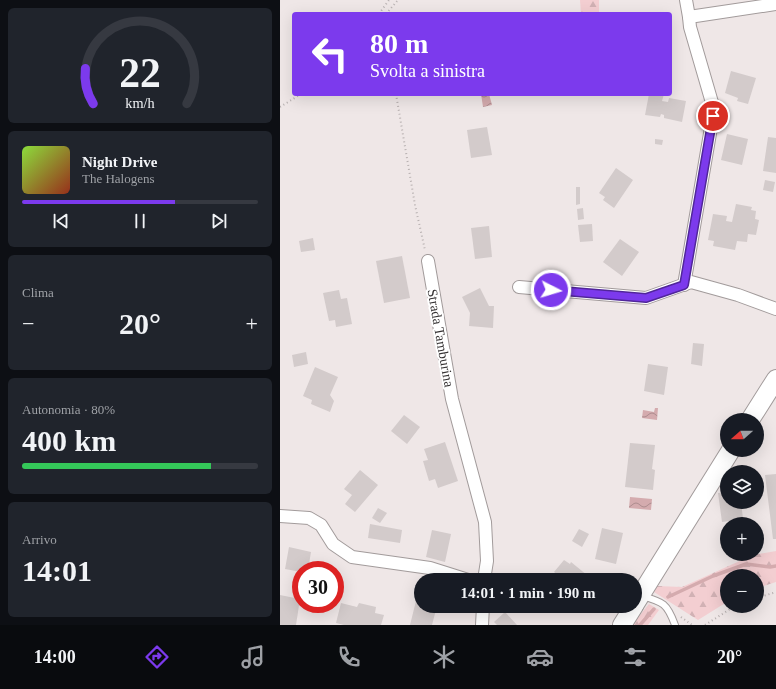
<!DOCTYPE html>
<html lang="it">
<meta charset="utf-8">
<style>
body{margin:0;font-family:"Times New Roman",serif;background:#20242c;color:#f1f3f6;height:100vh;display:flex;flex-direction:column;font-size:15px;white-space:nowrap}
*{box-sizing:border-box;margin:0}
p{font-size:13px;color:#9ea1a6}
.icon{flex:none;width:22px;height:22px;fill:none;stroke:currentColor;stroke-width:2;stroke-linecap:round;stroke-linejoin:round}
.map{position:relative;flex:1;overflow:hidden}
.side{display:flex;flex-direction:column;gap:8px;padding:8px;background:#0d0f14;width:280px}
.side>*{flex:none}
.banner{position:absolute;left:12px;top:12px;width:380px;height:84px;border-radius:4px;box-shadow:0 4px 16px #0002;background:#7c3aed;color:#fff;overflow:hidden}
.needle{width:26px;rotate:249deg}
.controls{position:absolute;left:440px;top:413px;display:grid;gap:8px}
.controls a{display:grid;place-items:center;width:44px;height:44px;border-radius:50%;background:#171b24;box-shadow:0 4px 16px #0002;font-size:20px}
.speed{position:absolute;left:12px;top:561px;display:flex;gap:8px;font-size:20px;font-weight:700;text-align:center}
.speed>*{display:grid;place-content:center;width:52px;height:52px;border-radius:50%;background:#171b24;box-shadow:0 4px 16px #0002;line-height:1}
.speed .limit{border:6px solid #d22;background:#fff;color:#111}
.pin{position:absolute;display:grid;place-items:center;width:34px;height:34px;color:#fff;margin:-17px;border:2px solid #fff;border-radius:50%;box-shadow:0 1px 4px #0007}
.me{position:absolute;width:44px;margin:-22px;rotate:95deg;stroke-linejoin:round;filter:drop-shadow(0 0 3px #0008)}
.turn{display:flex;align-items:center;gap:14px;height:84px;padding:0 12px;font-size:18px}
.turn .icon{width:52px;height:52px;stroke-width:2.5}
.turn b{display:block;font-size:28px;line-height:34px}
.big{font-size:30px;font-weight:700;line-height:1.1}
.side .tile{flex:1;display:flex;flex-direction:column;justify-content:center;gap:6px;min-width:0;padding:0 14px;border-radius:6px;background:#20242c}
.side .dial{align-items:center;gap:0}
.dial svg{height:104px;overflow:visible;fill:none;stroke:#363941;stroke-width:7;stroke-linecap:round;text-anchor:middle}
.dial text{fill:#f1f3f6;stroke:none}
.song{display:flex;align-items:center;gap:12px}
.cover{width:48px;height:48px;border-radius:6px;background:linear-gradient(135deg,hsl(90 70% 55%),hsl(10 70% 35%))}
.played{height:4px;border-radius:2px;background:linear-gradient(90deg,#7c3aed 65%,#363941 65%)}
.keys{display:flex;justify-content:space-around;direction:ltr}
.heat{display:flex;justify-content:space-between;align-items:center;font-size:22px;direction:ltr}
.charge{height:6px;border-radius:3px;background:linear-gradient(90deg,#34c759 80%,#363941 0)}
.trip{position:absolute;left:134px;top:573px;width:228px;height:40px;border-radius:20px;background:#171b24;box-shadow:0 4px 16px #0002;font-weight:700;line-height:40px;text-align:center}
.menu{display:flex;height:64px;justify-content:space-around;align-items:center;background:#090b0e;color:#9ea1a6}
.menu .icon{width:28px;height:28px}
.menu .selected{color:#7c3aed}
.menu b{font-size:18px;color:#f1f3f6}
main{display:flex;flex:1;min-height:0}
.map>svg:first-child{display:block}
</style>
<main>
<section class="side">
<div class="tile dial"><svg viewBox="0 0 100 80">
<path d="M14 69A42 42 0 1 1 86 69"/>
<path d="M14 69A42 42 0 0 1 8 42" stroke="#7c3aed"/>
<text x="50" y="56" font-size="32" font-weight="700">22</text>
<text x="50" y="72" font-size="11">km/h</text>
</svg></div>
<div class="tile">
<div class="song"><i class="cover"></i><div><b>Night Drive</b><p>The Halogens</p></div></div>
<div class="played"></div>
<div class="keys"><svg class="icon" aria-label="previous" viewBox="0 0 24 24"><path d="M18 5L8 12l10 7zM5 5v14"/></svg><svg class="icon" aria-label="pause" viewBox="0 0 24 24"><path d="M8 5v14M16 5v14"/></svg><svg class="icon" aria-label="next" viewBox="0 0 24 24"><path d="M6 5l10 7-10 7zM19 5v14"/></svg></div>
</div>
<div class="tile"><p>Clima</p>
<div class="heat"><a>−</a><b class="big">20°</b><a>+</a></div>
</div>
<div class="tile"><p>Autonomia · 80%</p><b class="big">400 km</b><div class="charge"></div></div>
<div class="tile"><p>Arrivo</p><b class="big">14:01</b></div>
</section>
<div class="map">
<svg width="496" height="625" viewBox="0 0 496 625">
<defs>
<pattern id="forest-firs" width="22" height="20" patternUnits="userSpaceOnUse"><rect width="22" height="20" fill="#f3ced1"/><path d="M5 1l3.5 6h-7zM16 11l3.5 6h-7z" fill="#d1b1b4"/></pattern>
<pattern id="water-waves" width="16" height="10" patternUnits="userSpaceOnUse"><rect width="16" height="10" fill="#d4abae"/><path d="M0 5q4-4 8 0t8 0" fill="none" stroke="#ad8c8e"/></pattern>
</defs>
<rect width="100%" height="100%" fill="#efe7e7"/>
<g fill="url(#forest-firs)">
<path d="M300,0H319V14H301Z"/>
<path d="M496,551V582L477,588V576H447V602L418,620L374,592L377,586L402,587L473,555Z"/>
<path d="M369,604L379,610L368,625H352Z"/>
</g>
<g fill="url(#water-waves)">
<path d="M201,94H209L212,105L203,107Z"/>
<path d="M375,408H378L377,420L362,418L363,410L374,412Z"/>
<path d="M350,497L372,499L371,510L349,508Z"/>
</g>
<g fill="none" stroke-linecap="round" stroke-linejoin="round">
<g stroke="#d4abae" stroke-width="3.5">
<path d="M388,597L433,576L466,564L490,567L496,566"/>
<path d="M360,625L374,609"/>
</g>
</g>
<g fill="#d3cbcb">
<path d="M451,71L476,78L468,104L457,101L458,98L445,93Z"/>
<path d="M369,94H384L382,101L388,102L389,98L406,101L402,122L384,118V115L381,114L380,117L365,115Z"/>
<path d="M207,127L212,155L191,158L187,130Z"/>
<path d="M447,134L468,139L462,165L441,160Z"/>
<path d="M488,137L496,138V173L483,171Z"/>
<path d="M375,139L383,140L382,145L375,144Z"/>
<path d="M336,168L353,180L334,208L323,200L325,197L319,193Z"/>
<path d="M485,180L495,182L493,192L483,190Z"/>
<path d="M296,187H300V204L296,205Z"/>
<path d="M456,204L472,207L471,210L476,211L475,219L479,220L476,235L468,234L467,242L457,241L455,250L433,246L434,241L428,240L433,214L447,216L446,221L452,222Z"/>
<path d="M303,208L304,219L298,220L297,209Z"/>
<path d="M312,224L313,241L300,242L298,225Z"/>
<path d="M209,226L212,257L195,259L191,228Z"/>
<path d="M33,238L35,250L21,252L19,241Z"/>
<path d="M340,239L359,252L342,276L323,262Z"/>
<path d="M122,256L130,298L104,303L96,261Z"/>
<path d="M200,288L209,306H214L213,328L189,326L190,313L182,297Z"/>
<path d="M59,290L61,299L67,298L72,324L56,327L55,320L49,321L43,293Z"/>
<path d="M413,343L424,344L422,366L411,364Z"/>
<path d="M26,352L28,364L14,367L12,355Z"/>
<path d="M368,364L388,367L384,395L364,391Z"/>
<path d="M35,367L58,377L50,395L54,401L50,412L31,404L32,400L23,396Z"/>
<path d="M124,415L140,427L127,444L111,431Z"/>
<path d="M165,442L178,481L158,488L155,479L149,481L143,461L148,460L144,449Z"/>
<path d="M350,443L375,445L372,469L375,470L373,490L345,487Z"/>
<path d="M467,467L468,472H447L446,488L444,470Z"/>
<path d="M80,470L98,485L75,512L65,504L72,495L64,489Z"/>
<path d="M496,474V539H493L485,475Z"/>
<path d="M447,492V502H461L463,519L442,522L438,493Z"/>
<path d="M98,508L107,513L100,523L92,518Z"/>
<path d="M90,524L122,530L120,543L88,538Z"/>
<path d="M322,528L343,533L336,564L315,559Z"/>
<path d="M299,529L309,534L302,547L292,541Z"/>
<path d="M152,530L171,534L165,562L146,557Z"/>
<path d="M9,547L31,552L28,570H21V572L5,569Z"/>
<path d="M284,560L290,564L291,562L313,580H284L274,572Z"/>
<path d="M0,595L20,599L16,625H0Z"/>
<path d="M137,597L141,598V606H157L152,625H130Z"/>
<path d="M61,603L77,607L79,603L96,607L95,613L104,615L101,625H64L56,623Z"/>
<path d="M225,612L237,625H217L214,622Z"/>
</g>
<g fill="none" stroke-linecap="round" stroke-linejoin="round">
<g stroke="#a29b9b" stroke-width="8">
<path id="lane" d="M362,596C383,602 387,603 395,625"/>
</g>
<g stroke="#a29b9b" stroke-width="14">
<g id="street">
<path d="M406,0L409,17"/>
<path d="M148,261L172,399L205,522L207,561L204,580"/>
<path d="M404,285L433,116V106L410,27L409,17L496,4"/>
<path d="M239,287L366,298L411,282L458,295L496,309"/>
<path d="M0,516L29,518L41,525L53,544L72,557L150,568L188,580"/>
<path d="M202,625L203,606"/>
</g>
</g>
<g stroke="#a29b9b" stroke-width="20">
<g id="secondary">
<path d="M470,420L496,379"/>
<path d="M355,604L451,450"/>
<path d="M342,625L354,606"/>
</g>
</g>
<g stroke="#b7b0b0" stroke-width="2" stroke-dasharray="1 3" stroke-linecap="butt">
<path d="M99,14L109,0"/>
<path d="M106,14L118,0"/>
<path d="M116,94L135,205L145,250"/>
<path d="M0,107L21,94"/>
<path d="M477,598L496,592"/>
<path d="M401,617L412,625"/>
<path d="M425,625L455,606"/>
</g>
<use href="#lane" stroke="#fff" stroke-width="6"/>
<use href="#street" stroke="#fff" stroke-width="12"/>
<use href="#secondary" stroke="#fff" stroke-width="18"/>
</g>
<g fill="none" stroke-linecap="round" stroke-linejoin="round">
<g stroke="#51269a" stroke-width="10">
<path id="route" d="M271,290L366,298L404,285L433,116"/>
</g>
<use href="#route" stroke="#7c3aed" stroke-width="7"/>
</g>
<g text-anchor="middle" stroke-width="4" stroke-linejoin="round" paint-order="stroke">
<g font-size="14" fill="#353233" stroke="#fff">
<text transform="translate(161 338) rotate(80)" y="5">Strada Tamburina</text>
</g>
</g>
</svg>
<div class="controls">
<a><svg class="needle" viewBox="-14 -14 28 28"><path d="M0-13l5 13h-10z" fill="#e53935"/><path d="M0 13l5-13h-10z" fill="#9ea1a6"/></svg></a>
<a><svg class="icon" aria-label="layers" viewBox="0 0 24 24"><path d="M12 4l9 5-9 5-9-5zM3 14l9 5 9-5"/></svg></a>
<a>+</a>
<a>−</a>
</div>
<div class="speed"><div class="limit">30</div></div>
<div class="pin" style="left:433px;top:116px;background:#d93025"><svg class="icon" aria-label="arrive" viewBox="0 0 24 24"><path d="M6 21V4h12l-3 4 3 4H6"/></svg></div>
<svg class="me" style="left:271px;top:290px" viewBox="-20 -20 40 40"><circle r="17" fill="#7c3aed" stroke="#fff" stroke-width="3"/><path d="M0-11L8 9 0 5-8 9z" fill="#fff"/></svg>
<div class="trip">14:01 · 1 min · 190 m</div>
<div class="banner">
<div class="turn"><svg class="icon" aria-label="left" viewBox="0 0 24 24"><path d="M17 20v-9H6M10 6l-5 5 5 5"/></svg><div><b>80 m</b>Svolta a sinistra</div></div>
</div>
</div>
</main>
<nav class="menu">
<b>14:00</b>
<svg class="icon selected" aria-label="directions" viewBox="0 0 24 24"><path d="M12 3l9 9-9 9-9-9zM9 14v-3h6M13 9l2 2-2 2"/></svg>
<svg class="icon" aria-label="music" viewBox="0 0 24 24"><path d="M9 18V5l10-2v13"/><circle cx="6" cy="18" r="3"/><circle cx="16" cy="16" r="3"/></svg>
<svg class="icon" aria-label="phone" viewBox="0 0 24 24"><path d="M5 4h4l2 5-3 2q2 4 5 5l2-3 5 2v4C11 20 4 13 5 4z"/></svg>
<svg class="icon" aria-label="climate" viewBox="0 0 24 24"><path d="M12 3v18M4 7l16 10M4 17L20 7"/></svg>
<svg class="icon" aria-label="car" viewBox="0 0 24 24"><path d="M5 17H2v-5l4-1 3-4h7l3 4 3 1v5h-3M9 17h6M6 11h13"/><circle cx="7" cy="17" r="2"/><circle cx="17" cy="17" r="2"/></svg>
<svg class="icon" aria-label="filters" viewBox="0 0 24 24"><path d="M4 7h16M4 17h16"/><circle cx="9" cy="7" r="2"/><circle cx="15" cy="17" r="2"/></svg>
<b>20°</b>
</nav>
